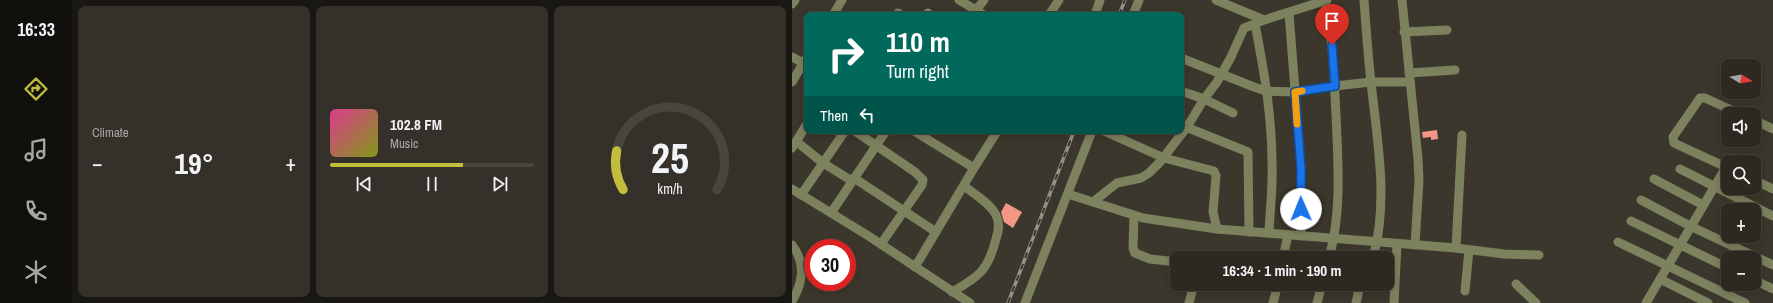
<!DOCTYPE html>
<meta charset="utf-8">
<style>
body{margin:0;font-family:"Archivo Narrow",sans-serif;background:#35312a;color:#f1f3f6;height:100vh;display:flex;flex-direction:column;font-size:15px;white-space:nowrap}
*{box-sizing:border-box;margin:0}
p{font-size:13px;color:#a7a6a5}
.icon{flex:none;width:22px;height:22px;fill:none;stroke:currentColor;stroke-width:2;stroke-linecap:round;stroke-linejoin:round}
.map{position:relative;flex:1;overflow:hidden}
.sheet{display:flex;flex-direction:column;gap:6px;padding:6px;background:#191712;width:720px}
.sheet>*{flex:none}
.top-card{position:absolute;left:12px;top:12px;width:380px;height:122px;border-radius:8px;box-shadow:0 2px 10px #0003,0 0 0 1px #48453f;background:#00695c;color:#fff;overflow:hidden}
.needle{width:26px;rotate:101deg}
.controls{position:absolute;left:929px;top:59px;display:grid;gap:8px}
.controls a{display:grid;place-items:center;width:40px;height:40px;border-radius:8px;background:#2d2921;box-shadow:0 2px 10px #0003,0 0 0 1px #48453f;font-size:20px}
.speed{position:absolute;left:12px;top:239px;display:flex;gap:8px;font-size:20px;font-weight:700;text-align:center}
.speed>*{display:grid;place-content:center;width:52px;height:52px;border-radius:50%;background:#2d2921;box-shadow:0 2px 10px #0003,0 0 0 1px #48453f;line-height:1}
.speed .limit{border:6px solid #d22;background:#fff;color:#111}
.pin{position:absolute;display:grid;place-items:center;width:34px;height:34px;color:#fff;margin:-41px -17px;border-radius:50% 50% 50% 0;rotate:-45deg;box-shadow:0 0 4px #0007}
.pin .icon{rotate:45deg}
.me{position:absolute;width:44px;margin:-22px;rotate:359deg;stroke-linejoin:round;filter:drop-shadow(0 0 3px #0008)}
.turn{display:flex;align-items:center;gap:14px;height:84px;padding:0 16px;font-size:18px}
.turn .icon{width:52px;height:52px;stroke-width:2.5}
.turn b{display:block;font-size:28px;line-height:34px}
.then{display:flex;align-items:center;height:38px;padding:0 16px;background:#0003;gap:8px;font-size:15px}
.big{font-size:30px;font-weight:700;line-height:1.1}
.sheet .widget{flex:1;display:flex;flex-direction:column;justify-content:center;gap:6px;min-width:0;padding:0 14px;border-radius:8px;background:#35312a}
.sheet .dial{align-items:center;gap:0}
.dial svg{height:104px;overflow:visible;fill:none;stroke:#48453f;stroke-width:7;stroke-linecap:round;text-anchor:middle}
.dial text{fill:#f1f3f6;stroke:none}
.song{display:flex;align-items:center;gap:12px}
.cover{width:48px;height:48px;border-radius:6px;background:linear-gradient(135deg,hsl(330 70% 55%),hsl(70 70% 35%))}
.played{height:4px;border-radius:2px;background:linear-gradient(90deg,#c3bd3e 65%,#48453f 65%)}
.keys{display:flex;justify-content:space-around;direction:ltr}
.heat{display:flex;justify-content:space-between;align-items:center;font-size:22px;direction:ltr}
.sheet .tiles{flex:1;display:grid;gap:6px;grid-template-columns:repeat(3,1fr)}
.trip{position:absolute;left:378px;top:251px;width:224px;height:40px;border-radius:8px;background:#2d2921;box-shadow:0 2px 10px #0003,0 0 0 1px #48453f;font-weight:700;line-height:40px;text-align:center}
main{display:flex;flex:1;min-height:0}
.tabs{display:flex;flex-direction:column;width:72px;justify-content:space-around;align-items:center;background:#12100d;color:#a7a6a5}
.tabs .icon{width:28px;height:28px}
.tabs .on{color:#c3bd3e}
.tabs b{font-size:18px;color:#f1f3f6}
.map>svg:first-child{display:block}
</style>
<main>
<nav class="tabs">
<b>16:33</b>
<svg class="icon on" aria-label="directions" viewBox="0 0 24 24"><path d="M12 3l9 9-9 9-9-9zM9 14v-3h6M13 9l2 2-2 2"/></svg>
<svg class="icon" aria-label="music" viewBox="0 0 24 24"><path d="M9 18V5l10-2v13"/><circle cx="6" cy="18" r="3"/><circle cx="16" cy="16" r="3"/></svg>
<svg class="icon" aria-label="phone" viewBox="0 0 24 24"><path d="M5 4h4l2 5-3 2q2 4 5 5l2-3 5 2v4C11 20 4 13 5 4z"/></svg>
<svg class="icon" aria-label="climate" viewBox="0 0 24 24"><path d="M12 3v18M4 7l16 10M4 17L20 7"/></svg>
</nav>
<section class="sheet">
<div class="tiles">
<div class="widget"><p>Climate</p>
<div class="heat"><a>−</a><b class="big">19°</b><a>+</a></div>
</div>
<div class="widget">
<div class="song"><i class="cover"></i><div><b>102.8 FM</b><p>Music</p></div></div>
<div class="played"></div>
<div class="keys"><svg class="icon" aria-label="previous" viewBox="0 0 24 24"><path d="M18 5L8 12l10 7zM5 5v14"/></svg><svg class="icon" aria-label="pause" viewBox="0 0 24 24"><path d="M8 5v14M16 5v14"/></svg><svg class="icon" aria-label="next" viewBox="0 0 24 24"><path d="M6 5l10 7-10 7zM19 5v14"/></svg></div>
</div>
<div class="widget dial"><svg viewBox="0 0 100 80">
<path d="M14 69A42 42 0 1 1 86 69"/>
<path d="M14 69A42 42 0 0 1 9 39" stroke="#c3bd3e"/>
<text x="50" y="56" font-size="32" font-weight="700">25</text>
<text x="50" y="72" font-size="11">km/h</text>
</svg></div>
</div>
</section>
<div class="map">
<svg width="981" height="303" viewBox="0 0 981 303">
<rect width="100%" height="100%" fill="#3c372c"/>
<g fill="#f39686">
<path d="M645,130L646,139L639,140V137L631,138L630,132Z"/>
<path d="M214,203L230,212L221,228L212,222L209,212Z"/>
</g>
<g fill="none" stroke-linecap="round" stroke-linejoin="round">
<g stroke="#7c815e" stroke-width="9">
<path d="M167,0L192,15"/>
<path d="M424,0L472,20L535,0"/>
<path d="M533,0C541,38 542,77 544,115C546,162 550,212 537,258"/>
<path d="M572,0C574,27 576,55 579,82C585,140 597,200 581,258"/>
<path d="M610,0L626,159L627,180L623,245"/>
<path d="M0,4L3,0"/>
<path d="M106,13L109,15"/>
<path d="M497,13L509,168V236"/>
<path d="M41,15L50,0"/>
<path d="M134,15L136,13"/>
<path d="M180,15L192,0"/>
<path d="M257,15L267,0"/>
<path d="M303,15L308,0"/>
<path d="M341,15L347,0"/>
<path d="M472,20L463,24C472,70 480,117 480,163C481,187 478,210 477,233"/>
<path d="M612,32L655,30"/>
<path d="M0,57L15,65"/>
<path d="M389,58L462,87L474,91L503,92L543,86L579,82H618"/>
<path d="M617,73L663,70"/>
<path d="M0,82L15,57"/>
<path d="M389,91L412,99L441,113"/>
<path d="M962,120L981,129"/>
<path d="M389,125L456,152L457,232"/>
<path d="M63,131L123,172L131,180L130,185L89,244"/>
<path d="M122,131L182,168L123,267"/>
<path d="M312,131L372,158L422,171L424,176L421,212L425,229"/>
<path d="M5,142L31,163L60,181"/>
<path d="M0,148L15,124"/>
<path d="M182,168L204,133L200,131"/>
<path d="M936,168L882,143L881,137L908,98H913L948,114"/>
<path d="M888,169L981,216"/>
<path d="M62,178L144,232"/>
<path d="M862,179L911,205"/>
<path d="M962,180L981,189"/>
<path d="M0,189L75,235L178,303"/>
<path d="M276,194L351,218L425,229L664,248L670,135"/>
<path d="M9,195L53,131"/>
<path d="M849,200L898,226L981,265"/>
<path d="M301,202L325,183L349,178L357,173L368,162L395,127L412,99L425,82L439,57L452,28L463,24"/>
<path d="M39,213L94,131"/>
<path d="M342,215L341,248L343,253L358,259L385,262"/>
<path d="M839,221L936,268"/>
<path d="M826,242L953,303"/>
<path d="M0,245C14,263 11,283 0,301"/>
<path d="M664,248L712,254L747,255"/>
<path d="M491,258L496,235"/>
<path d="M868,279L916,303"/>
<path d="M962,280L981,289"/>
<path d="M724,284L744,303"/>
<path d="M673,291L677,250"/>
<path d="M160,292C188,276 196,270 204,239C207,230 208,223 204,215C198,203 182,194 172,186"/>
<path d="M233,303L300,131"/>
<path d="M397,303L402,284"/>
<path d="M481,303L486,284"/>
<path d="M525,303L530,284"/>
<path d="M564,303L568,284"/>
<path d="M602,303L605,244"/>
<path d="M854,303L934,167"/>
</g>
<g stroke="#969188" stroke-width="3.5">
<g id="rail">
<path d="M327,15L333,0"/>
<path d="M216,303L282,131"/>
</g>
</g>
<use href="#rail" stroke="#3c372c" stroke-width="2" stroke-dasharray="6" stroke-linecap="butt"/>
</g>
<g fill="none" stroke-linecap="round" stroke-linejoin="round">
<g stroke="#114b97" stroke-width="10">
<path id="route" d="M509,209V168L503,92L543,86L540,45"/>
</g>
<use href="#route" stroke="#1a73e8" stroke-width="7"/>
<path stroke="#f59e0b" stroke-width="7" d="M505,124L503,92L510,91"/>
</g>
</svg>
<div class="controls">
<a><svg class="needle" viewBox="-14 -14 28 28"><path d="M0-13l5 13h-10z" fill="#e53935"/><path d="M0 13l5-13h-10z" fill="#a7a6a5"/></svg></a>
<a><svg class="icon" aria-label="sound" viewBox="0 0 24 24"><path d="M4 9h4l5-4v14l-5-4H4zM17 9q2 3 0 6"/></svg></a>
<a><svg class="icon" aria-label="search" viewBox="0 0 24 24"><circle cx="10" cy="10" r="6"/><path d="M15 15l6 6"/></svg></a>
<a>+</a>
<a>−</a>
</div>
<div class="speed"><div class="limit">30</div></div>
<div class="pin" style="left:540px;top:45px;background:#d93025"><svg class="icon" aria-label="arrive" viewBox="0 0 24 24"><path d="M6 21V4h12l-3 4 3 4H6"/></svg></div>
<svg class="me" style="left:509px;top:209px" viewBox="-20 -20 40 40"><circle r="19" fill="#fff"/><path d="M0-13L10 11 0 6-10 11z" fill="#1a73e8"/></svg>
<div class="trip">16:34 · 1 min · 190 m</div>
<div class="top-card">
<div class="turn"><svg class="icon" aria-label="right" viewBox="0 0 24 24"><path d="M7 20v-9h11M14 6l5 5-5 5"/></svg><div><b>110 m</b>Turn right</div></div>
<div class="then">Then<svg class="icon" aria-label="left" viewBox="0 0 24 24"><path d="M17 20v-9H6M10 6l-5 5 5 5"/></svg></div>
</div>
</div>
</main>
